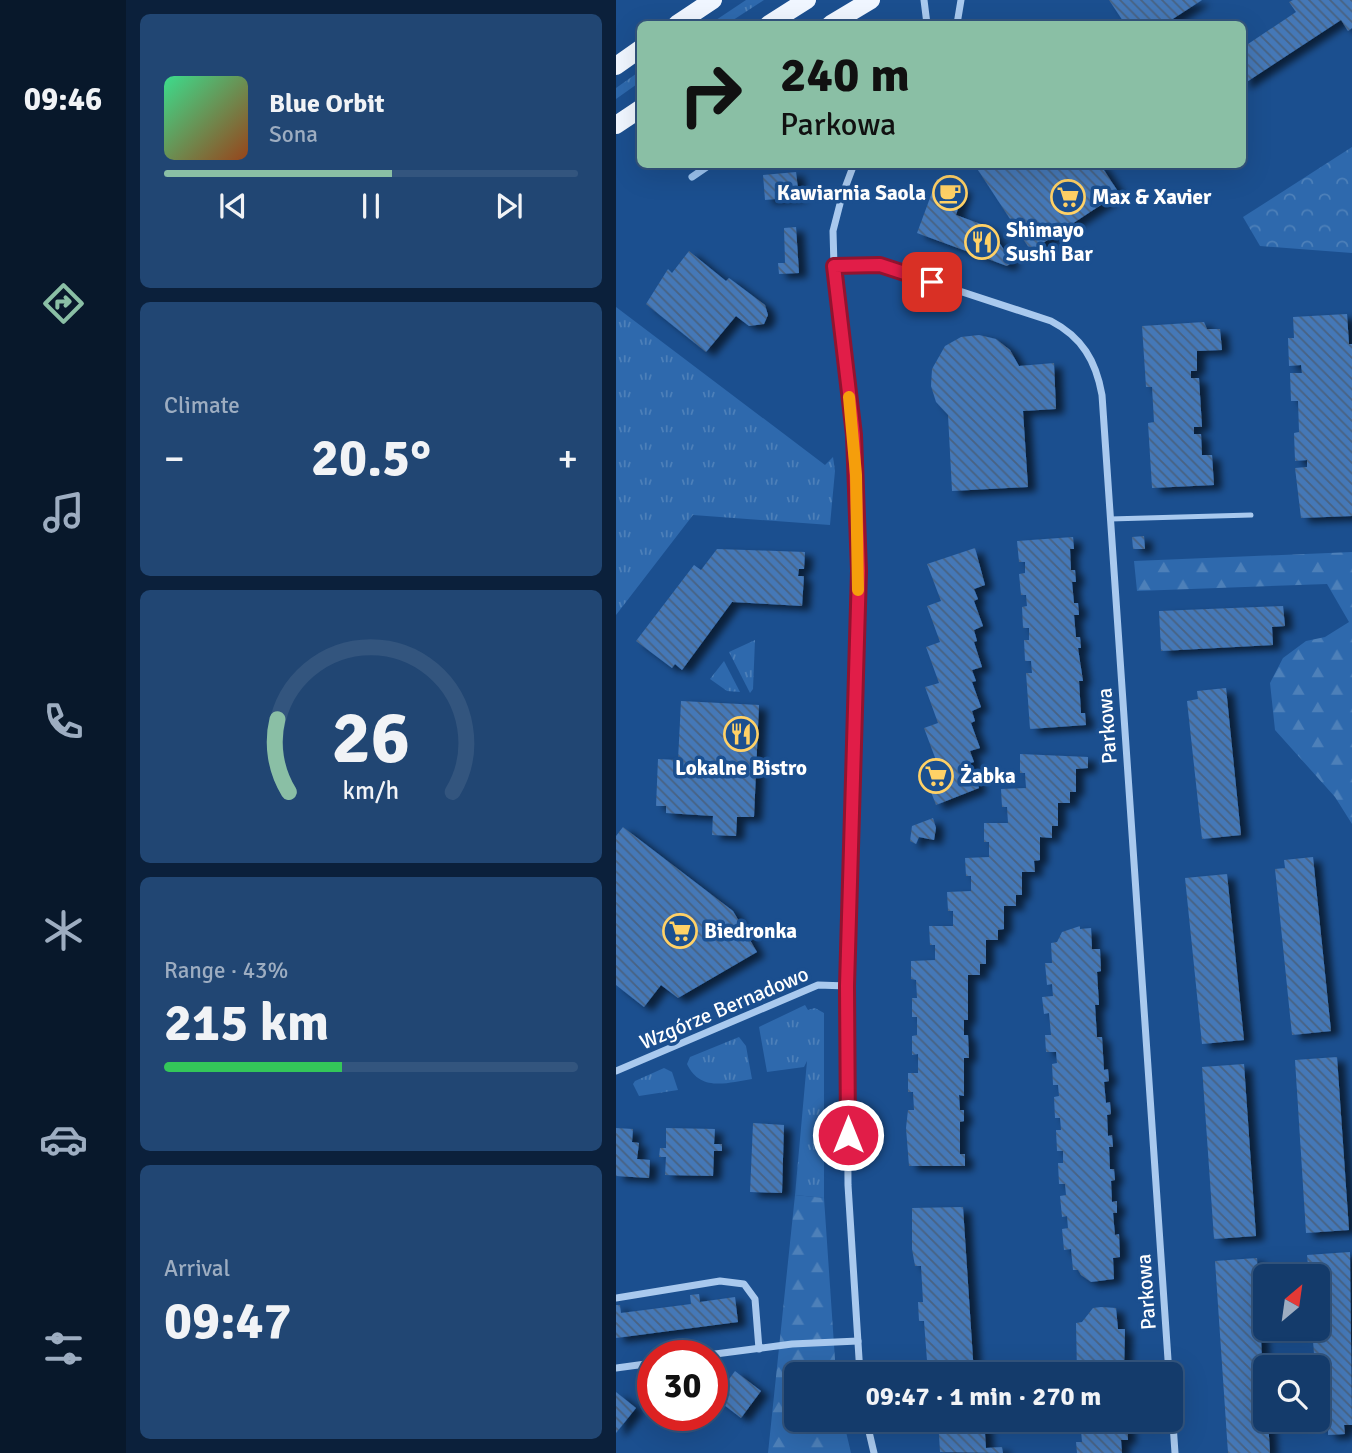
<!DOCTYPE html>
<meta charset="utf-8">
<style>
body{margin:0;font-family:Signika,sans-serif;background:#214673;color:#f1f3f6;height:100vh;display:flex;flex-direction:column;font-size:26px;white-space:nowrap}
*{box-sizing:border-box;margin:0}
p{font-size:23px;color:#9dadc1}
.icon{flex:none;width:38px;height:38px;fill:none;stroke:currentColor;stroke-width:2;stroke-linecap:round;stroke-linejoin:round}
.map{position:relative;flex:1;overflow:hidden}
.sheet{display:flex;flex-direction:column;gap:14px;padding:14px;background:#0b203b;width:490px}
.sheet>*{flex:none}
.guide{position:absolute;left:21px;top:21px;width:609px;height:147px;border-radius:10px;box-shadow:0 7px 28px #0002,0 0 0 2px #33557e;background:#8abfa5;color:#111;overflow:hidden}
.needle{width:46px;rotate:29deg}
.buttons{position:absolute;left:637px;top:1264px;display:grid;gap:14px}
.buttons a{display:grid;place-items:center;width:77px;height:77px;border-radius:10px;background:#143b6b;box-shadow:0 7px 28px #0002,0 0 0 2px #33557e;font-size:35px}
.speed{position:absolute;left:21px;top:1340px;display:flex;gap:14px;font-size:35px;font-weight:700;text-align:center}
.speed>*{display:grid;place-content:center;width:91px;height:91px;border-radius:50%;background:#143b6b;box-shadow:0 7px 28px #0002,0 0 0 2px #33557e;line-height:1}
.speed .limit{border:10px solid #d22;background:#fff;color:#111}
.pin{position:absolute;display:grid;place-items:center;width:60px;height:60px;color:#fff;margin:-30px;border-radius:14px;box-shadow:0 4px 10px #0006}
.me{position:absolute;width:77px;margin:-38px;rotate:0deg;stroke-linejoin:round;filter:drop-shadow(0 0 5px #0008)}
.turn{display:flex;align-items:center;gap:24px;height:147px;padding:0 28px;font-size:32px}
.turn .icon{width:91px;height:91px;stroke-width:2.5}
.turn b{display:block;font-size:49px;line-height:60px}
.big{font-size:52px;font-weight:800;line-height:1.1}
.sheet .widget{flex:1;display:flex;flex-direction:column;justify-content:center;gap:10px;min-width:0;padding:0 24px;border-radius:10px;background:#214673}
.sheet .dial{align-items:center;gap:0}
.dial svg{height:182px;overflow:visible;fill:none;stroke:#33557e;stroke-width:7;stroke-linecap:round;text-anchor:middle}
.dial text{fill:#f1f3f6;stroke:none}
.song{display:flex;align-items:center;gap:21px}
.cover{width:84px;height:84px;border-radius:10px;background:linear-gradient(135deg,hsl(150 70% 55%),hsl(20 70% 35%))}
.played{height:7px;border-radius:4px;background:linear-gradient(90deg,#8abfa5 55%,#33557e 55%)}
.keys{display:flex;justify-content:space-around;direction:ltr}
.heat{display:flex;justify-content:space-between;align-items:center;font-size:38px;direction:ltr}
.charge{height:10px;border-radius:5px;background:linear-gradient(90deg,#34c759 43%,#33557e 0)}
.trip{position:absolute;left:168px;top:1362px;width:399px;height:70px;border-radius:10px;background:#143b6b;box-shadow:0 7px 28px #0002,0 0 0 2px #33557e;font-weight:800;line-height:70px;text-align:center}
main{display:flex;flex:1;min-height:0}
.dock{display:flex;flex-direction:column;width:126px;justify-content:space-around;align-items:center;background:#08182b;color:#9dadc1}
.dock .icon{width:49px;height:49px}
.dock .current{color:#8abfa5}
.dock b{font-size:32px;color:#f1f3f6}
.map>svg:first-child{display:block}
</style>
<main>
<nav class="dock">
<b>09:46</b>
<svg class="icon current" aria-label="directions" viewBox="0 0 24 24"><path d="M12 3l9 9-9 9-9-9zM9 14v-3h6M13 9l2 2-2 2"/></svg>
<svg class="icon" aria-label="music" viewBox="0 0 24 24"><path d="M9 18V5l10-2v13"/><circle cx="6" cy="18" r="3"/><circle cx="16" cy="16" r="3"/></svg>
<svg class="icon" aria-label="phone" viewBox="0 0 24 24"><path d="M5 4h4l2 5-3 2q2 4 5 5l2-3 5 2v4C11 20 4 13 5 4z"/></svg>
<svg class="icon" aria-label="climate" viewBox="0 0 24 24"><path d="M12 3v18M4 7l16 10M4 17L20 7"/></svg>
<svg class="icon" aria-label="car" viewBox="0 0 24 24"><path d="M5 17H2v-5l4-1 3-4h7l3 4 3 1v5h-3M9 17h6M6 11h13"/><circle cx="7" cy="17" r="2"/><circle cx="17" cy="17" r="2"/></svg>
<svg class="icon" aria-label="filters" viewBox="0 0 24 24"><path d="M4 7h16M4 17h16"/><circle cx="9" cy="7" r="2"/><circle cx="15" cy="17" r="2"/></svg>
</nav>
<section class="sheet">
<div class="widget">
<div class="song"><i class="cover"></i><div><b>Blue Orbit</b><p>Sona</p></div></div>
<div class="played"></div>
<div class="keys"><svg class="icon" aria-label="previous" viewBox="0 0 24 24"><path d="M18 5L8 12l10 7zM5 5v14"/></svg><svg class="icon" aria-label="pause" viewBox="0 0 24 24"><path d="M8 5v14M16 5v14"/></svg><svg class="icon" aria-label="next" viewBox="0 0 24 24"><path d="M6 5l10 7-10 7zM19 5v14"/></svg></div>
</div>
<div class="widget"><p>Climate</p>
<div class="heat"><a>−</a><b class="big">20.5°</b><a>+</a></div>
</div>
<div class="widget dial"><svg viewBox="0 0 100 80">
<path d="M14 69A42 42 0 1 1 86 69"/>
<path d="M14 69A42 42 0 0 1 9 37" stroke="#8abfa5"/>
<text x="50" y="56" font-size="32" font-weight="700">26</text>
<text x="50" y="72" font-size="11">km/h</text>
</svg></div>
<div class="widget"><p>Range · 43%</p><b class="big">215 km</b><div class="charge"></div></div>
<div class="widget"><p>Arrival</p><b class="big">09:47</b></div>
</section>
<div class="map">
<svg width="736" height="1453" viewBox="0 0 736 1453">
<defs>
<pattern id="grass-tufts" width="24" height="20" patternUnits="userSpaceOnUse" patternTransform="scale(1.75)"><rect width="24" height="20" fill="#2e69ad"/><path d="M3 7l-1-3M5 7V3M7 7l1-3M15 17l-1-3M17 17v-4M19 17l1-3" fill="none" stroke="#4d80b9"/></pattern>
<pattern id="forest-firs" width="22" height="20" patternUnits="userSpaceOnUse" patternTransform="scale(1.75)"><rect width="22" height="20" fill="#2e69ad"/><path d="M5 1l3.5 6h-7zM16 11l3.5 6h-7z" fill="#4d80b9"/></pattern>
<pattern id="park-crowns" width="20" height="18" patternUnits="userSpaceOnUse" patternTransform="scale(1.75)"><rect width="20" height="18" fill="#2e69ad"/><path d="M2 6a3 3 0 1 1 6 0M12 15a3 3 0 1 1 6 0" fill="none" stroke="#4d80b9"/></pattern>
<pattern id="building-back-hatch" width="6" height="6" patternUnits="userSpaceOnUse" patternTransform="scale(1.75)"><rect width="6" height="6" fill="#4478b7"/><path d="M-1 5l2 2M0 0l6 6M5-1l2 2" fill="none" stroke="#486282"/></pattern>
<filter id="shadow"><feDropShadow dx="8" dy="4.5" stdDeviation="3.5" flood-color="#0009"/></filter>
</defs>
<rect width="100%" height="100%" fill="#1b4f8f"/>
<g fill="url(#grass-tufts)">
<path d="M130,0H148L111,24H94Z"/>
<path d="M24,71V82L0,99V88Z"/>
<path d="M0,307L209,465L217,457L219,471L214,525L77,515L0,615Z"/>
<path d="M139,640L137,689L134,693L113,652Z"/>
<path d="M108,661L124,692L111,691L94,679Z"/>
<path d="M189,1005L192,1010L199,1008L208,1013V1198L179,1195L191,1061L188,1067L151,1072L143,1027Z"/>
<path d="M123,1037L130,1046L136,1079C111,1083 84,1092 71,1064L74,1057Z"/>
<path d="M48,1068L56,1072L62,1090L23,1096L17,1084L19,1081Z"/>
</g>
<g fill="url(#forest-firs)">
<path d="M736,552V824L719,797L659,730L654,683L667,658L690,641L709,637L733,622L711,584L521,591L518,561Z"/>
<path d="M179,1195L208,1198L220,1374H180V1419H227L235,1453H152Z"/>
</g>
<path fill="url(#park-crowns)" d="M736,147V253L644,246L627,217Z"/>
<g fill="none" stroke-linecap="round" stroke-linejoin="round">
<path stroke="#9cc4f0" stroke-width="7" d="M76,177L95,164"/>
</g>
<g fill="url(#building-back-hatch)" filter="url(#shadow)">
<path d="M493,0H586L549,24H509Z"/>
<path d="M677,0H736V28L732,31L725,20L626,85V48L680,12L673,2Z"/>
<path d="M358,164H484L503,193L415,251Z"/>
<path d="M180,172L183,197L149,200L147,175Z"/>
<path d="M321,179L348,189L340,215L373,227L396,262L391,266L301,233Z"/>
<path d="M180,227L183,273L163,274L162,263H169L168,228Z"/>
<path d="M73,251L110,281L113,278L149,305L152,315L148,324L133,326L120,316L90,352L30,304L52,269L56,273Z"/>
<path d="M731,314L733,344H736V516L685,518L679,468L691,467V460L679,461L678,433L683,432L682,401H675L674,373H686L685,365L673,366L672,338H678L677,317Z"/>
<path d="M588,322L591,329H604L606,350L581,351V371H575V378H583L586,427H578V434H585L586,455H596L598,485L536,488L532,423L538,422L536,387H530L526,326Z"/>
<path d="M363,335L380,339L394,350L403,366L438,363L440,409L407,411L412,487L336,491L332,415L320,402L315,386L316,369L329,346L345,337Z"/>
<path d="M528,536L529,549H517L516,537Z"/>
<path d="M457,537L458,549H454L455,570H459L460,582H456L458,603H462L463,615H458L460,637H464L465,648H462L467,681H463L465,713H469L470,725L414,729L410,673H416L415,661H409L408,640H413V628H407L406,607L411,606L410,595H405L403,574L409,573V562H403L401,541Z"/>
<path d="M359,548L369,585L358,589L362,599L358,601L367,626L358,630L361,641L358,642L366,667L356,670L360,681L356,682L365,707L356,711L359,721L355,723L364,748L354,751L358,762L354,763L363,788L320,805L306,768L321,763L308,728L322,723L309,687L323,683L310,647L324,642L311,606L325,601L311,564Z"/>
<path d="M101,549L189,552L188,569H183L182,576H188L186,606L116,602L66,670L59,664L56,668L20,641L78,565L85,570Z"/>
<path d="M667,606L669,626L656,627L657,645L545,651L543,611Z"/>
<path d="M610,688L625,835L586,839L571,701L582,699L581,691Z"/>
<path d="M65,701L143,705L138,817H121L120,836L96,835L97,816L50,813V806H40L42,759L62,760Z"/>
<path d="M404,754L472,757V768L460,769V792H454V803H442V826H436V838L424,837V860L418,861L419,872H406V895H400V906H388V929L382,930V940H370V964H364V975H352V1020H348V1035H352L353,1058H348V1096L343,1095L344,1110H348V1121L344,1122V1154H349V1166H293L290,1128L292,1110H298L297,1092H292V1073H302V1054L296,1055V1036L301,1035V1017H296V998H301L300,980L295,979V961L319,960V945H314L313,926H337V911H332L331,892L355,891V876H350L349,858L373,857V842H368V823H392L391,807H386L385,789L410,788L409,773H404Z"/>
<path d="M317,818L320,828L318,840L303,837L300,844L294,841L296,826Z"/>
<path d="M7,827L117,911L141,952L62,998L45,985L28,1007L0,985V836Z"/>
<path d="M697,857L715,1031L676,1035L659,869L669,868L668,860Z"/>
<path d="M611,874L628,1040L586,1044L569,878Z"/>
<path d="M464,926V929L475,928L476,949H484L485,971L481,972L483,1005H479L481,1037H486L488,1070L492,1069L493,1081L488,1082L490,1103L494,1102L495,1114L491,1115L492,1136L496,1135L497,1147H493L494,1169H498L499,1180L495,1181L496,1202L501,1201V1213H497L499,1235L503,1234L504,1257L497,1258L498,1279L475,1282L465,1275L462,1270H457L455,1249L448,1250L446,1229L452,1228L451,1216L446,1217L444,1196L450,1195L449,1184H443L442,1163H447V1151H441L440,1130H445L444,1118H439L438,1097L443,1096L442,1085H437L436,1064L441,1063L440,1052H430L429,1035H435L433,1013L428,1014L426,997L437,996L436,984L431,985L429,963H436L435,943L441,942L446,932Z"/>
<path d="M721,1057L733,1230L690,1233L679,1060Z"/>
<path d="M628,1064L640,1236L598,1239L586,1067Z"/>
<path d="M137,1123L168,1125L166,1193L134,1192Z"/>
<path d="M0,1128L17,1129L16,1142L23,1143L21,1159L34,1160L33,1178L0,1176Z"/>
<path d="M50,1128L99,1129L98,1144H106V1151H98L97,1176L49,1175L50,1157H43L44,1148H50Z"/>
<path d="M347,1207L358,1374H312L308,1321H303L302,1302H307L305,1266H299L296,1249V1208Z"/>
<path d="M734,1252L736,1425H728L729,1434L712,1435V1427H703L702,1367H699L696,1328H702V1276H693L691,1255Z"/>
<path d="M641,1258L649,1419H652L654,1453H612L599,1261Z"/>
<path d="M83,1294L84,1302L119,1297L122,1322L0,1338V1305H4L5,1313L75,1304L74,1295Z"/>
<path d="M485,1307L500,1308L502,1329H509L508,1374H461L460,1323L466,1322L477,1308Z"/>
<path d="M119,1371L145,1391L125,1418L99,1398Z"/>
<path d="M0,1392L20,1408L0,1433Z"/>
<path d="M49,1416H71L63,1426Z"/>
<path d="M322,1419H368L370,1448L386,1447L387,1453L324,1452Z"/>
<path d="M464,1419H511L512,1440H505L506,1453H461L460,1442H466Z"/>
</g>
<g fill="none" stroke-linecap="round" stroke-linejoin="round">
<path stroke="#a9c9ee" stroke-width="5" d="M494,519L635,515"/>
<g stroke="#a9c9ee" stroke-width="7">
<path d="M308,0L311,24"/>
<path d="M341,24L345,0"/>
<path d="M238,164L226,196L217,231L218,266L238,435L242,535L231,986L232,1185L244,1374"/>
<path d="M218,266L264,265L435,321C466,337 480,361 486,395L553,1374"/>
<path d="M0,1071L202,985L231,986"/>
<path d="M0,1298L104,1281L128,1284L139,1299L143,1349"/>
<path d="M84,1356L176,1344L242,1341"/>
<path d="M0,1368L37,1363"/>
<path d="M555,1394L559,1453"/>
<path d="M250,1419L258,1453"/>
</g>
<g stroke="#f0f6ff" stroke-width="18">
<path d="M61,24L97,0"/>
<path d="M153,24L191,0"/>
<path d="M215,24L255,0"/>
<path d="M0,66L24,49"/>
<path d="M0,125L24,109"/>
</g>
</g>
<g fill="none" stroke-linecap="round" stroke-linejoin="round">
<g stroke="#92132f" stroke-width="18">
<path id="route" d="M232,1135L231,986L243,571L238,435L218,266L264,265L316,282"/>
</g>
<use href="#route" stroke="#e11d48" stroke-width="12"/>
<path stroke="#f59e0b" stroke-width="12" d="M233,397L240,475L242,590"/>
</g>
<defs>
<g id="cafe-ring" transform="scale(1.75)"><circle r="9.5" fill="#1b4f8f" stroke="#ffd166" stroke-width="1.5"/><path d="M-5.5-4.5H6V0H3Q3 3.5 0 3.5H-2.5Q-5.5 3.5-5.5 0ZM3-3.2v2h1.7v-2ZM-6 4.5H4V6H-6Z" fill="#ffd166"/></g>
<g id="supermarket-ring" transform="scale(1.75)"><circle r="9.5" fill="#1b4f8f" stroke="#ffd166" stroke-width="1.5"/><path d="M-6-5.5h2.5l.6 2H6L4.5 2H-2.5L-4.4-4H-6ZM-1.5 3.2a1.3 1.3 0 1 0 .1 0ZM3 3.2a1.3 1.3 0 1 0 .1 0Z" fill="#ffd166"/></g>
<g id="restaurant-ring" transform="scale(1.75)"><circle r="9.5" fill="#1b4f8f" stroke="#ffd166" stroke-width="1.5"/><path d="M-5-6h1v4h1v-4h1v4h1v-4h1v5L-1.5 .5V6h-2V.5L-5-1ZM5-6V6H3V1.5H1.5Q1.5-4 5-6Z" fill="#ffd166"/></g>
</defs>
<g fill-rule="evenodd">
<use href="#cafe-ring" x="334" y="193"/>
<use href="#supermarket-ring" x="452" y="197"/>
<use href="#restaurant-ring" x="366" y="242"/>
<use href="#restaurant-ring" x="125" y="734"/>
<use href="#supermarket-ring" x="320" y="776"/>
<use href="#supermarket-ring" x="64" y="931"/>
</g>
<g text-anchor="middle" stroke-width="7" stroke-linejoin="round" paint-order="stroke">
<g font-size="21" font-weight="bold" fill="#fff" stroke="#1b4f8f" text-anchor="start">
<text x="310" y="200" text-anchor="end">Kawiarnia Saola</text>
<text x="476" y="204">Max &amp; Xavier</text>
<text x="390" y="237">Shimayo<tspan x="390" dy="24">Sushi Bar</tspan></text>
<text x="125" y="775" text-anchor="middle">Lokalne Bistro</text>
<text x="344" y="783">Żabka</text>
<text x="88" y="938">Biedronka</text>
</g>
<g font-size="21" fill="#fff" stroke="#1b4f8f">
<text transform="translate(491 726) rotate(-94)" y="7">Parkowa</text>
<text transform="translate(108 1008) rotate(-23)" y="7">Wzgórze Bernadowo</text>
<text transform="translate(530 1292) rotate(-94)" y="7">Parkowa</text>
</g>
</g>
</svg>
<div class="buttons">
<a><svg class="needle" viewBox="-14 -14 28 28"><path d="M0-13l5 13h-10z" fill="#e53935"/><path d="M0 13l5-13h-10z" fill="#9dadc1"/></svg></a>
<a><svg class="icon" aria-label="search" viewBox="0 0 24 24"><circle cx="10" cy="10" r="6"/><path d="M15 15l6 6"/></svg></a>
</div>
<div class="speed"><div class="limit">30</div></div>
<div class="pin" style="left:316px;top:282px;background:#d93025"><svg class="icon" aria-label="arrive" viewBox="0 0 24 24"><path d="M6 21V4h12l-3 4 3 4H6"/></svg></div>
<svg class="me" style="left:232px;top:1135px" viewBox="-20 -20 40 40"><circle r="17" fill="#e11d48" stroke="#fff" stroke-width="3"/><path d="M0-11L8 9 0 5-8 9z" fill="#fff"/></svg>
<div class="trip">09:47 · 1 min · 270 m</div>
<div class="guide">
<div class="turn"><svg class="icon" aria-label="right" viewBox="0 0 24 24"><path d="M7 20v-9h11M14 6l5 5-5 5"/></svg><div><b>240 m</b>Parkowa</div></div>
</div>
</div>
</main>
